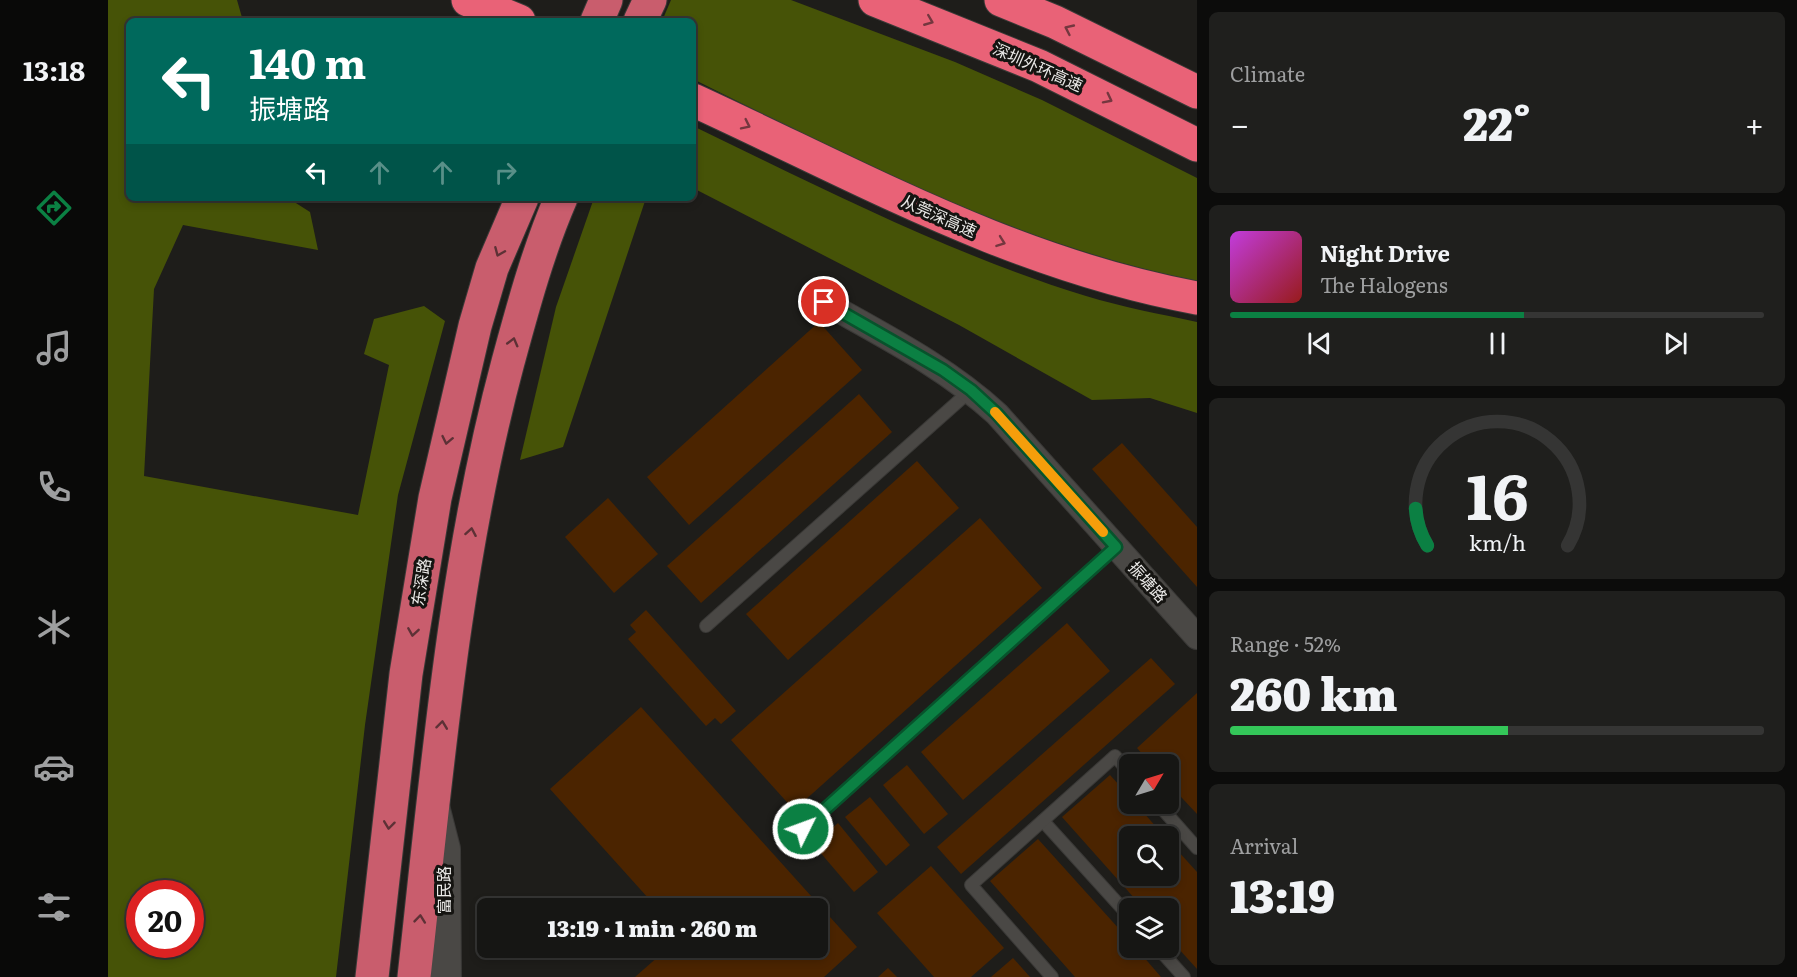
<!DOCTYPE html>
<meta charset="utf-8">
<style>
body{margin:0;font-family:Literata,"Noto Sans SC",serif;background:#1f1f1d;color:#f1f3f6;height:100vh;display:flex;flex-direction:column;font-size:22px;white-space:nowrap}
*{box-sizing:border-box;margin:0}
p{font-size:20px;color:#9e9fa0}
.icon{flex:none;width:33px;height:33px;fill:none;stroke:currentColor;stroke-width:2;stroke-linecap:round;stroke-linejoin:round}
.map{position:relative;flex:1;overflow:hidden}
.side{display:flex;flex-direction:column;gap:12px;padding:12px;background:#0c0c0b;width:600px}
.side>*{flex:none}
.hud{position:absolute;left:18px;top:18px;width:570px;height:183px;border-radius:9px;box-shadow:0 3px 9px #0003,0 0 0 2px #353534;background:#00695c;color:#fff;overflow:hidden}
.needle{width:39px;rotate:52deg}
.controls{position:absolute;left:1011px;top:754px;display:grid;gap:12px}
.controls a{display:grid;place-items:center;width:60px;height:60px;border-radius:9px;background:#161614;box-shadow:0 3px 9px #0003,0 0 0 2px #353534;font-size:30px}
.speed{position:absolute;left:18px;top:880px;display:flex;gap:12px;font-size:30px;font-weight:700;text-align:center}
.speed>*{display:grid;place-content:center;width:78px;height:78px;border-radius:50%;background:#161614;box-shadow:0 3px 9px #0003,0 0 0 2px #353534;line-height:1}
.speed .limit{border:9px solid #d22;background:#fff;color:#111}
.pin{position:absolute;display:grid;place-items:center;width:51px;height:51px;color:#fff;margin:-26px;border:3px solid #fff;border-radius:50%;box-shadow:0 2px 6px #0007}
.me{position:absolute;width:66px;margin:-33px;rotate:48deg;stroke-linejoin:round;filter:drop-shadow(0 0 4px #0008)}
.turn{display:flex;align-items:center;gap:21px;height:126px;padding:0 24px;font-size:27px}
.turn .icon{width:78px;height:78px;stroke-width:2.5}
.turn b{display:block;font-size:42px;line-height:51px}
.lanes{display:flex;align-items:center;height:57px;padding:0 24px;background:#0003;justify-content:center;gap:30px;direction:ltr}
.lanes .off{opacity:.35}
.big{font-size:45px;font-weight:800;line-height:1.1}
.side .card{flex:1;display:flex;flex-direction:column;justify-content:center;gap:9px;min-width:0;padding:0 21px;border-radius:9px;background:#1f1f1d}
.side .dial{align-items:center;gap:0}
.dial svg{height:156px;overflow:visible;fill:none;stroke:#353534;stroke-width:7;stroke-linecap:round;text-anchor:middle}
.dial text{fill:#f1f3f6;stroke:none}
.song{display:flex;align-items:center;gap:18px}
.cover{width:72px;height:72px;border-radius:9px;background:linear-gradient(135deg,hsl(290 70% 55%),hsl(0 70% 35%))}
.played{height:6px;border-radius:3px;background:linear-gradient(90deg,#0b8043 55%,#353534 55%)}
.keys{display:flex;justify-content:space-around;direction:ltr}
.heat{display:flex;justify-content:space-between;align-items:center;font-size:33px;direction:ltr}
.charge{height:9px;border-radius:4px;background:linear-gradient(90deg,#34c759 52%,#353534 0)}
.trip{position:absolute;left:369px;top:898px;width:351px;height:60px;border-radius:9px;background:#161614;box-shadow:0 3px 9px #0003,0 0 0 2px #353534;font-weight:800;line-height:60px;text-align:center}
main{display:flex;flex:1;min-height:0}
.tabs{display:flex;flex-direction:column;width:108px;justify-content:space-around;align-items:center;background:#090908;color:#9e9fa0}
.tabs .icon{width:42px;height:42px}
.tabs .selected{color:#0b8043}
.tabs b{font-size:27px;color:#f1f3f6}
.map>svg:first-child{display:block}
</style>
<main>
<nav class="tabs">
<b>13:18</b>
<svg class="icon selected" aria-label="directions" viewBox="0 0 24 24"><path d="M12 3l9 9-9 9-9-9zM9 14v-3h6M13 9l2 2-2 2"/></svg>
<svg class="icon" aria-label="music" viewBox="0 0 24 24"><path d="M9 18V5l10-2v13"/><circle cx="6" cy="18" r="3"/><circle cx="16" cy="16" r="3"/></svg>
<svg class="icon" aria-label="phone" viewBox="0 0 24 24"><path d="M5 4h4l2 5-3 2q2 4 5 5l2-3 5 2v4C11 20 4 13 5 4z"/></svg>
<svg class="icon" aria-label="climate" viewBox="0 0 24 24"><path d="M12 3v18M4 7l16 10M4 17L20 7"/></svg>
<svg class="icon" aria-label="car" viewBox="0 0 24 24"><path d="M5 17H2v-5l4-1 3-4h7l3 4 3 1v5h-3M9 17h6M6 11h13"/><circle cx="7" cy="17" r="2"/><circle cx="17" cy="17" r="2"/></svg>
<svg class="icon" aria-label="filters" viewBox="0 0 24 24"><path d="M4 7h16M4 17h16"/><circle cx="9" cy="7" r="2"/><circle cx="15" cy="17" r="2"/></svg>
</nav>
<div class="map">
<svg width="1089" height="977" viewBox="0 0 1089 977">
<rect width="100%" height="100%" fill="#1e1d1a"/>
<g fill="#465307" fill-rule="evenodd">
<path d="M0,0H129L135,21H21V198H180L202,212L210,250L75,225L46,289L36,476L250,515L281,365L256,354L266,319L316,306L337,321L290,495L257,725L228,977H0ZM32,894H82V945H32Z"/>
<path d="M563,0H683L847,62L934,100L1089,178V281C909,245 748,160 585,79V21H554Z"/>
<path d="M585,126C713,188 842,254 978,296C1014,307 1052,314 1089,322V413L1042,398L984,400L851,325L585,188Z"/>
<path d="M486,198H538L455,447L412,460L448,307Z"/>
</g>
<g fill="#4b2400">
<path d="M711,322L754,370L581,525L539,477Z"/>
<path d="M751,394L784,432L593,603L559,566Z"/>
<path d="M1014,443L1089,527V587L984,469Z"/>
<path d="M809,461L851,508L680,660L638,614Z"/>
<path d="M500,498L550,554L506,593L457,537Z"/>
<path d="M872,518L934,588L686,810L623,740Z"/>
<path d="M538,610L628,711L613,724L607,718L598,726L520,639L528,632L522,625Z"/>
<path d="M959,623L1002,671L855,800L813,752Z"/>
<path d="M1043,658L1067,684L853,874L829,847Z"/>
<path d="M1089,693V814L1060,783V765H1044L1029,748Z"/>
<path d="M533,707L749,947L716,977H527L560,948H710V909H550L442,789Z"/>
<path d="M799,765L840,814L816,834L775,785Z"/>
<path d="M1002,775L1022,797V804H1028L1057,837H1022V876H1060V840L1089,872V969L1060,937V909H1036L954,817Z"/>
<path d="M762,797L802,845L778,866L737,817Z"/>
<path d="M730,823L770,872L746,892L705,844Z"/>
<path d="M930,839L1022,941V948H1028L1053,977H967L882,881Z"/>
<path d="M823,866L896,948L863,977H826L769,913Z"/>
<path d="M905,958L922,977H883Z"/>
<path d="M780,968L789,977H770Z"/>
</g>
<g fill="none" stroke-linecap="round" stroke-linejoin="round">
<g stroke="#3a3937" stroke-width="14">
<g id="service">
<path d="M598,626L863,390"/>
<path d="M1050,804L1089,848"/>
<path d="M935,821L1022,917"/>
<path d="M695,829L1008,547"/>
<path d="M1050,948L1076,977"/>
<path d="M944,977L863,885L1007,756L1022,773"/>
</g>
</g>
<g stroke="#3a3937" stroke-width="26">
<path id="minor" d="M716,302C776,336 838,367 889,414L1089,637"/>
</g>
<g stroke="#3a3937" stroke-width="32">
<path id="tertiary" d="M327,810L337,849L338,977"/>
</g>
<g stroke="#3a3937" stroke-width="35">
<g id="trunk">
<path d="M489,21L498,0"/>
<path d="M532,21L542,0"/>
<path d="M264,977L298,674L327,498L367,326L384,268L414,198"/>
<path d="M306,977C329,771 346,563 400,362C415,307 430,251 453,198"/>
</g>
</g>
<g stroke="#3a3937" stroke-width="35">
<g id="motorway">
<path d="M360,0L411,21"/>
<path d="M767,0L931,66L1089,145"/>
<path d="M893,0L947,22L1089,92"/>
<path d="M585,100C753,177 905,264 1089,298"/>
</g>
</g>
<use href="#service" stroke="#4a4845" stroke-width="12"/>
<use href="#minor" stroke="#4a4845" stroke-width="24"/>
<use href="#tertiary" stroke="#4a4845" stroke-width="30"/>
<use href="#trunk" stroke="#c95d6d" stroke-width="33"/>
<use href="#motorway" stroke="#e96277" stroke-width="33"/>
</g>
<defs><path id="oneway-chevron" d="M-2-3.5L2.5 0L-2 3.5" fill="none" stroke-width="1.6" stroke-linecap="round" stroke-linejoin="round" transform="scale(1.5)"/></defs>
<g stroke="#74373f">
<use href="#oneway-chevron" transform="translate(821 21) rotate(22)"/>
<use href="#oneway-chevron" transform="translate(961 29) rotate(-155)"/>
<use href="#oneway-chevron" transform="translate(1000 99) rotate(27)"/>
<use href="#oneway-chevron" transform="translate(638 125) rotate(26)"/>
<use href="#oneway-chevron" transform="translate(893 242) rotate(20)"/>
</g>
<g stroke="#5d3136">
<use href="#oneway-chevron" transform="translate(391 252) rotate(113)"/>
<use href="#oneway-chevron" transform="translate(405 342) rotate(-75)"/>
<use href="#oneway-chevron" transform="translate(339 440) rotate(102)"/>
<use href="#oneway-chevron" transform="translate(363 532) rotate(-80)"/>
<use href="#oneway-chevron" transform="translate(305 632) rotate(99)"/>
<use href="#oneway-chevron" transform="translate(334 725) rotate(-83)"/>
<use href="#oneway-chevron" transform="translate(281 825) rotate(97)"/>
<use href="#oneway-chevron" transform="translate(312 919) rotate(-84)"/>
</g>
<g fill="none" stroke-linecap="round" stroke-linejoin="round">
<g stroke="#07532c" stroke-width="15">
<path id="route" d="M695,829L1008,547L889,414L863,390L835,370L716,302"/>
</g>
<use href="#route" stroke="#0b8043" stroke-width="10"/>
<path stroke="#f59e0b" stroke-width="10" d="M887,412L995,532"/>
</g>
<g text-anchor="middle" stroke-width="6" stroke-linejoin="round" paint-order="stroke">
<g font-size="16" fill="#ebeae8" stroke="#151411">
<text transform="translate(930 67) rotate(24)" y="6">深圳外环高速</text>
<text transform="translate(831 216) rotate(24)" y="6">从莞深高速</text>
<text transform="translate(313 582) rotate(-81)" y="6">东深路</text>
<text transform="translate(1040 582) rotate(48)" y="6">振塘路</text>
<text transform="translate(336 890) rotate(-90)" y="6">富民路</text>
</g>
</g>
</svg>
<div class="controls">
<a><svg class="needle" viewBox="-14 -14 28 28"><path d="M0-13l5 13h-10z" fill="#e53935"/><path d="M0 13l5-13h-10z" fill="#9e9fa0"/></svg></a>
<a><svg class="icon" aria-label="search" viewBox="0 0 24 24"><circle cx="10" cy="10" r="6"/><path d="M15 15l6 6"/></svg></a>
<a><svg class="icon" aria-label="layers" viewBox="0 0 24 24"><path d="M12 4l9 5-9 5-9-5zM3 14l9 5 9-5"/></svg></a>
</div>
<div class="speed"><div class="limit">20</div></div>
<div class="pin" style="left:716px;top:302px;background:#d93025"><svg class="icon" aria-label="arrive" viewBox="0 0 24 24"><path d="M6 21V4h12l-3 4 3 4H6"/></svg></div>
<svg class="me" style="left:695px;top:829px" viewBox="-20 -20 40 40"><circle r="17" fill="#0b8043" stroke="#fff" stroke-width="3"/><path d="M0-11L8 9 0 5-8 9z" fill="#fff"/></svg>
<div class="trip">13:19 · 1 min · 260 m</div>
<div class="hud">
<div class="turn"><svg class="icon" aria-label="left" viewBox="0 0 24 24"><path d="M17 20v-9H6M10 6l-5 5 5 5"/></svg><div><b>140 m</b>振塘路</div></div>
<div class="lanes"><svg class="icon" aria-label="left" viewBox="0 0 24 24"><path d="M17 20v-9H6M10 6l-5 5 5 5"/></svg><svg class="icon off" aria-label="ahead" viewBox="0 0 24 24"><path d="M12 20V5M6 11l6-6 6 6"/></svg><svg class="icon off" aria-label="ahead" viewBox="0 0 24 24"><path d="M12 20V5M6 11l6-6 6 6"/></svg><svg class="icon off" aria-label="right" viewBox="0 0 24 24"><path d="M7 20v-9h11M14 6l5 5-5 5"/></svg></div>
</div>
</div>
<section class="side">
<div class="card"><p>Climate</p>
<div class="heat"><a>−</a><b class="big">22°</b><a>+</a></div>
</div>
<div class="card">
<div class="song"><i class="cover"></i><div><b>Night Drive</b><p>The Halogens</p></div></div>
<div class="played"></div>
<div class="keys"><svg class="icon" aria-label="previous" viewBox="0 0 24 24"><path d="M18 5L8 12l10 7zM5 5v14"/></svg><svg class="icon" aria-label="pause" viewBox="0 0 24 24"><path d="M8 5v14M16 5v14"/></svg><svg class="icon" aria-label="next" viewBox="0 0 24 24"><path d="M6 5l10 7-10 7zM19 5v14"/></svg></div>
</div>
<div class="card dial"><svg viewBox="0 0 100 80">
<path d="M14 69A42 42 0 1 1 86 69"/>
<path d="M14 69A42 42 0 0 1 8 50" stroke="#0b8043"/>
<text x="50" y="56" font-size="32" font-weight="700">16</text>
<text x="50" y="72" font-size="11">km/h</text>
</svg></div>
<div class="card"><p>Range · 52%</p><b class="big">260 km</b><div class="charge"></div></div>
<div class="card"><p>Arrival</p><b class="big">13:19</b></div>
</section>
</main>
